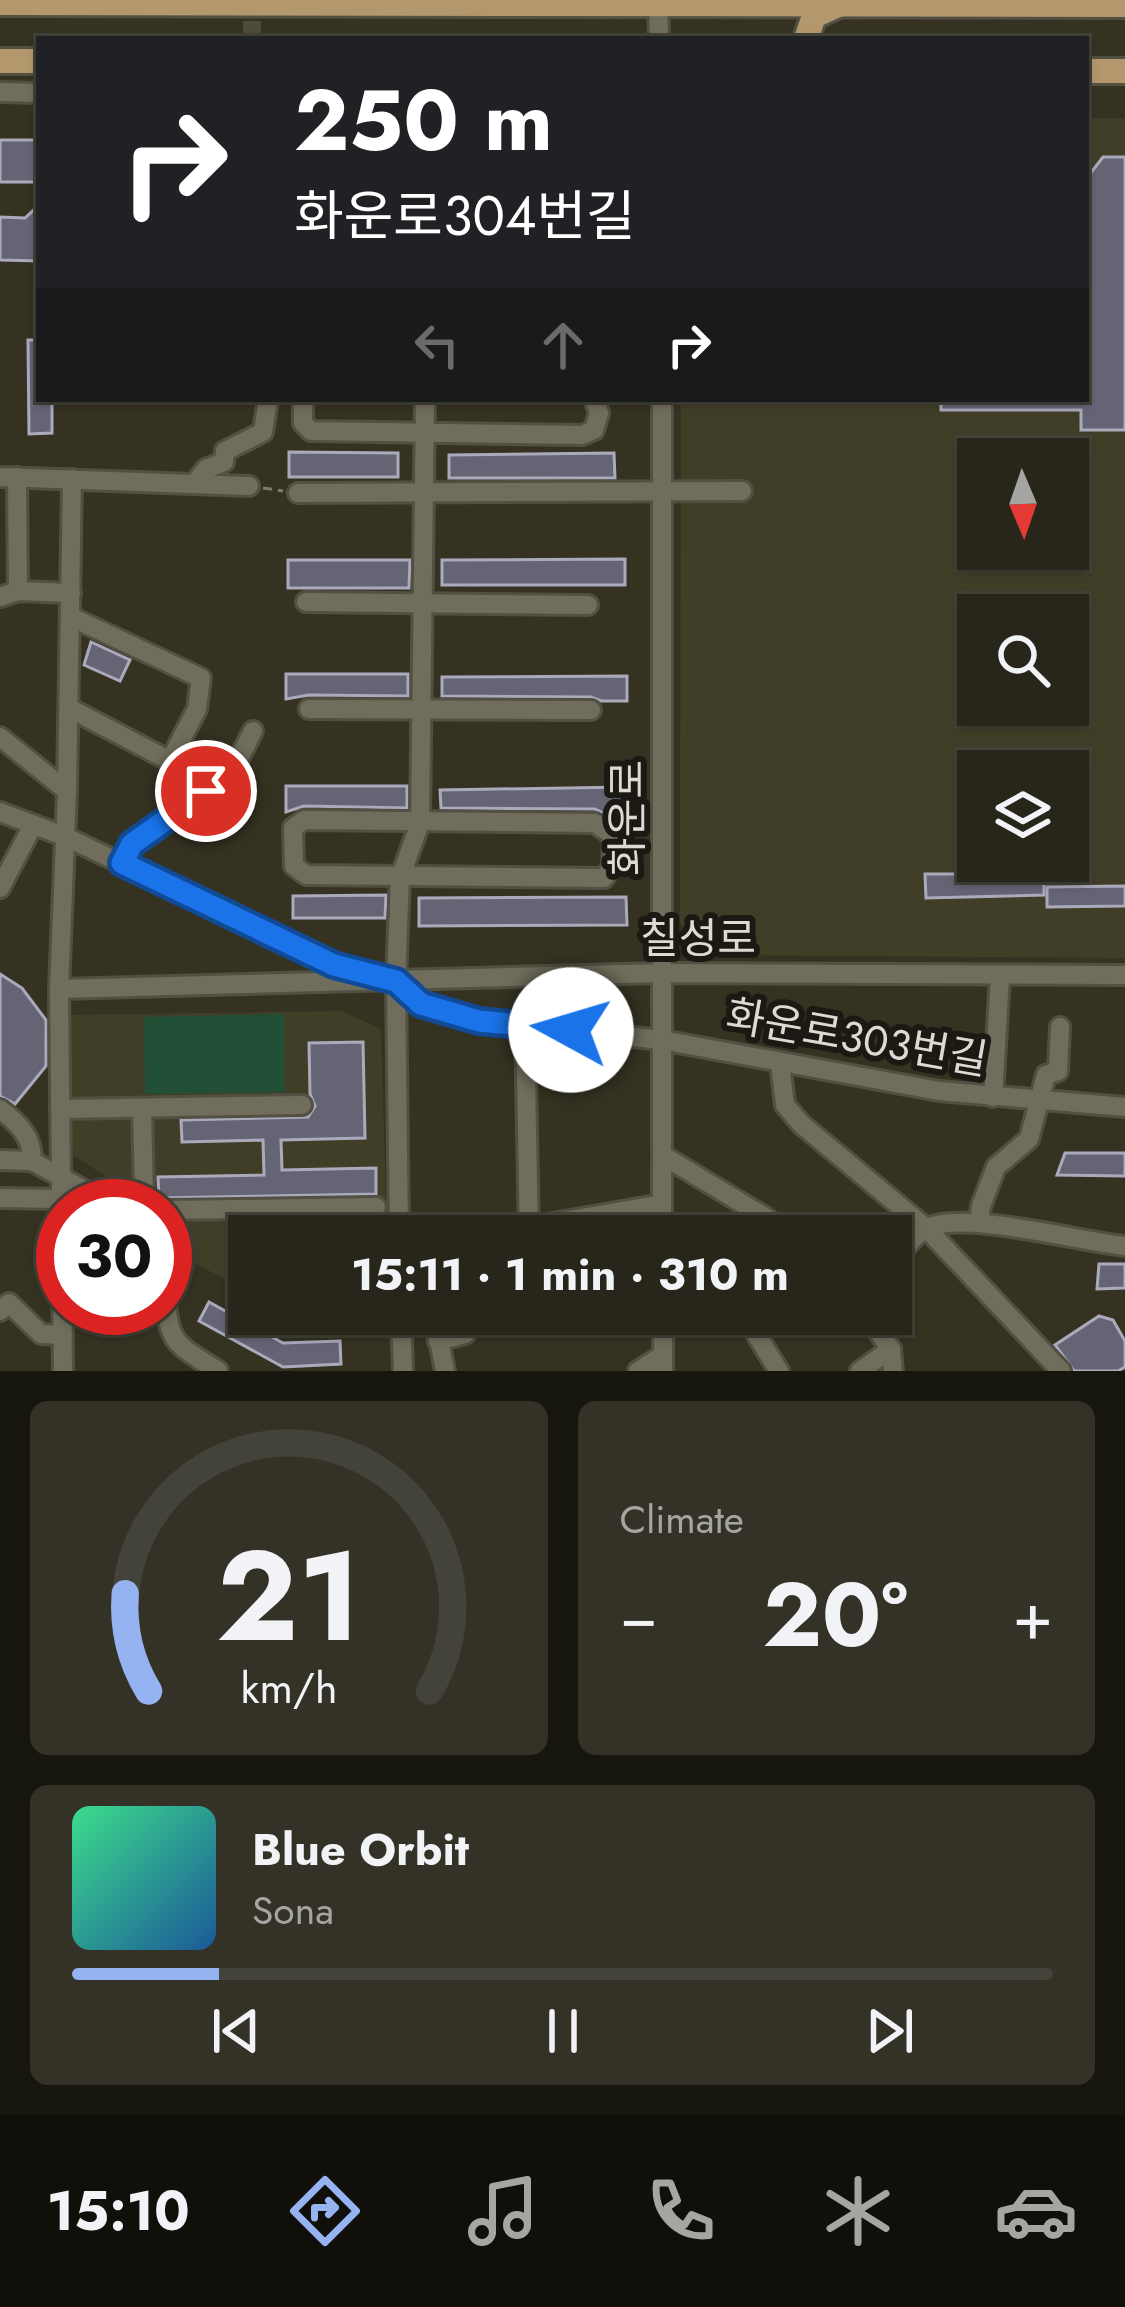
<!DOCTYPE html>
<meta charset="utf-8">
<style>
body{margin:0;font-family:Jost,"Noto Sans KR",sans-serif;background:#343227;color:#f1f3f6;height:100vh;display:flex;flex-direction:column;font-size:45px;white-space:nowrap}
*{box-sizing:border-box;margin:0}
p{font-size:39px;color:#a5a5a2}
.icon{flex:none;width:66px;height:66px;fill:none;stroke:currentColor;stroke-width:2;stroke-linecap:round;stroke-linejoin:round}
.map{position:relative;height:1371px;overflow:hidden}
.side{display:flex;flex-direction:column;gap:30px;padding:30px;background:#16150e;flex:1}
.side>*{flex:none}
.hud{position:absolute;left:36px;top:36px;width:1053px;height:366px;border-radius:0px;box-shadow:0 3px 9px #0004,0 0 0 3px #444339;background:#202124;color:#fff;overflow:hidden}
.needle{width:78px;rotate:178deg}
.tools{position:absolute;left:957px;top:438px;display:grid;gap:24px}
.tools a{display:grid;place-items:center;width:132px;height:132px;border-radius:0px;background:#28261a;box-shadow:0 3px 9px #0004,0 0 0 3px #444339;font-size:60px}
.speed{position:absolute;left:36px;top:1179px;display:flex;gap:24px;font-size:60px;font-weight:700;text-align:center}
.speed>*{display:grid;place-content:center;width:156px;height:156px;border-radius:50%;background:#28261a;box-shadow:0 3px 9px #0004,0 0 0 3px #444339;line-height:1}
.speed .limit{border:18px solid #d22;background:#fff;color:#111}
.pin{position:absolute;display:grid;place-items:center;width:102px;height:102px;color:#fff;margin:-51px;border:6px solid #fff;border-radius:50%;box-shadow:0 3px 12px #0007}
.me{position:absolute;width:132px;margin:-66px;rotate:276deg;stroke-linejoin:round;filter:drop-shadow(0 0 9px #0008)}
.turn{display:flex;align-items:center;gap:42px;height:252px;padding:0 60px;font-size:54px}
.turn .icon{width:156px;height:156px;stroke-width:2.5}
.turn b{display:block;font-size:84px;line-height:102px}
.lanes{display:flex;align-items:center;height:114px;padding:0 60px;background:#0003;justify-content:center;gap:60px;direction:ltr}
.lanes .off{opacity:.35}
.big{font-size:90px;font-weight:700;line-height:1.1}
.side .card{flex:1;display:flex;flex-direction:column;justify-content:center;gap:18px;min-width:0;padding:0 42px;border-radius:18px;background:#343227}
.side .dial{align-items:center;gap:0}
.dial svg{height:312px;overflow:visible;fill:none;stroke:#444339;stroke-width:7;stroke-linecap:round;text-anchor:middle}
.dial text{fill:#f1f3f6;stroke:none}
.song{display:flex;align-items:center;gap:36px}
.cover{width:144px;height:144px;border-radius:18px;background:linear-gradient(135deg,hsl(150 70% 55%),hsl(210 70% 35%))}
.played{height:12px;border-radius:6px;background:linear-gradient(90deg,#95b2f1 15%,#444339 15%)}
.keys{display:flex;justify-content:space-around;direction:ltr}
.heat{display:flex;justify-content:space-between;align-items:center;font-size:66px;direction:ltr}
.side .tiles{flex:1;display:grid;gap:30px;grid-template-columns:1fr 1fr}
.card:last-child{grid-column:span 2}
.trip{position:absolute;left:228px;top:1215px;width:684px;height:120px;border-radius:0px;background:#28261a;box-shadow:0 3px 9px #0004,0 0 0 3px #444339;font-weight:700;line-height:120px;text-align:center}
.menu{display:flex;height:192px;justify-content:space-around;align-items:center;background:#100f0a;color:#a5a5a2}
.menu .icon{width:84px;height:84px}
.menu .selected{color:#95b2f1}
.menu b{font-size:54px;color:#f1f3f6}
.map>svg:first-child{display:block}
</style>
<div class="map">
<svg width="1125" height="1371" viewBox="0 0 1125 1371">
<rect width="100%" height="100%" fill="#353222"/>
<g fill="#413e28" fill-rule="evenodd">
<path d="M1086,118H1125V958L717,955L680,923L681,399H1086ZM978,459H1068V549H978ZM978,615H1068V705H978ZM978,771H1068V861H978Z"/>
<path d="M342,1011L381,1029L387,1236H249V1291L172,1252L165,1243V1206H144L126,1189L69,1153L67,1015Z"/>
</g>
<path fill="#215036" d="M284,1014L285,1092L145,1094L144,1017Z"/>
<g fill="#656475" stroke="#abaabd" stroke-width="3">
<rect x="0" y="140" width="39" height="42"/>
<path d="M1103,157H1125V430H1081V410H941V399H1086V179Z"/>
<path d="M39,205V261L0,260V217L25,218Z"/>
<path d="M28,340H39V399H52V433L29,434Z"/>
<path d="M289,452L398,453V477H289Z"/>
<path d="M614,453L615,478H449V455Z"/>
<path d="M625,559V585H442V560Z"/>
<path d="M288,560H410L409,588H288Z"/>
<path d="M91,642L130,660L120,681L84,665Z"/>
<path d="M286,674H408V696L309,695L286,699Z"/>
<path d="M627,676V701H601L591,697L442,696V677Z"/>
<path d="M286,786H407V808L304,806L286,812Z"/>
<path d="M625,787V815H607L595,809L441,808L440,790Z"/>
<path d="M956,836H978V861H1044V895L926,898L925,874H957Z"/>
<path d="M1125,886V906L1047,907V887Z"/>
<path d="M386,895L385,918H293V896Z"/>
<path d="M626,897L627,925L419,926V898Z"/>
<path d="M0,974L22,988L46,1020V1066L15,1104L0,1096Z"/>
<path d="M363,1042L365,1138L281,1140L282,1170L376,1168V1194L159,1198L158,1177L264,1175L263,1140L182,1142L181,1120L308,1117L315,1106L310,1094L309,1043Z"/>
<path d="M1065,1153H1125V1176L1057,1175Z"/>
<path d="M1099,1264H1125V1288L1097,1289Z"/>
<path d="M209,1302L283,1343L340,1341L341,1364L283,1367L199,1321Z"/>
<path d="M1099,1316L1113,1320L1125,1341V1367L1118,1371H1074L1055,1345Z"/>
</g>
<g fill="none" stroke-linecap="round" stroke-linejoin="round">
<path stroke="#4e4b3c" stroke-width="18" stroke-dasharray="18 9" stroke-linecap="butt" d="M252,39V0"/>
<g stroke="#525042" stroke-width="24">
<g id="minor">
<path d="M658,0L659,39"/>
<path d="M0,92L39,93"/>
<path d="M303,399V423L311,431L582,435L594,430L599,413L594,399"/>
<path d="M662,399V1236"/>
<path d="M0,477L249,486"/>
<path d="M17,477L18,591"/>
<path d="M195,483L206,469L224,462L225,451L263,432L268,399"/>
<path d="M298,493L742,491"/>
<path d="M0,597L18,591L71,593"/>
<path d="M306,602L588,605"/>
<path d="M71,617L201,678L197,709L170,761"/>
<path d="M69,708L170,761L206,791"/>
<path d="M309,709L591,710"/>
<path d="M0,737L67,791"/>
<path d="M0,812L66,837L334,965L396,981L421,1004L479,1021L662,1040L939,1091L1125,1107"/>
<path d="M304,820L595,823L613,836L612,867L604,878L306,875L294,866L293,828Z"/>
<path d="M122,863L132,844L229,778L253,731"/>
<path d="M0,888L33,825"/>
<path d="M59,989L662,973L1125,975"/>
<path d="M525,1025L529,1236"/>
<path d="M780,1063L785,1105L801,1124L926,1228L1061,1371"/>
<path d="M993,1097L1000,976"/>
<path d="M142,1108L144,1195L148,1206"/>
<path d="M0,1109C18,1123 33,1137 32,1161L113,1206"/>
<path d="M60,1109L302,1105"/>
<path d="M662,1155L765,1217L788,1236"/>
<path d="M0,1160L32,1161"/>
<path d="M0,1198L61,1199"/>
<path d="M165,1210L376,1207"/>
<path d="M979,1223L981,1206L996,1167L1029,1139L1046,1075L1058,1071L1060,1027"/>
<path d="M399,1236L396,981L400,878L420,823L425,399"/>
<path d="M445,1236L530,1227L662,1204"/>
<path d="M891,1264C901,1254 913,1236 925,1229C961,1209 1080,1242 1125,1246"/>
<path d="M165,1295C169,1346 177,1344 218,1371"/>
<path d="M0,1311L9,1303L41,1334L63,1335"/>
<path d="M401,1314L403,1371"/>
<path d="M434,1314L445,1371"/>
<path d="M865,1314L891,1349L893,1371"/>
<path d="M756,1334L779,1371"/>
<path d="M438,1341L465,1334L467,1324L514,1314"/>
<path d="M63,1371L59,989L67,791L72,479"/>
<path d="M638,1371L663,1355"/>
<path d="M663,1371V1314"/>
<path d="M860,1371L891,1349"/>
</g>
</g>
<g stroke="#525042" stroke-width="30">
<g id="major">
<path d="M0,3L1125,5"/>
<path d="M806,39L814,16L838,5"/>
<path d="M0,61H39"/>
<path d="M1086,71H1125"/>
</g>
</g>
<path stroke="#7f7c70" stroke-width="3" stroke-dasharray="9 6" stroke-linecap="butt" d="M263,488L283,491"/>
<use href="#minor" stroke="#706d5c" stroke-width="18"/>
<use href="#major" stroke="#b3986d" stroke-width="24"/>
</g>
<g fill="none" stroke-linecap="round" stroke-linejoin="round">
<g stroke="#114b97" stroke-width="30">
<path id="route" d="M206,791L132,844L122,863L334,965L396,981L421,1004L479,1021L571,1030"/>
</g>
<use href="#route" stroke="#1a73e8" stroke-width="21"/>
</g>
<g text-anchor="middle" stroke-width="12" stroke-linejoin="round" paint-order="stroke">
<g font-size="42" fill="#dcdad1" stroke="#1b1913">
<text transform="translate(627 818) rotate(-90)" y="15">화운로</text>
<text x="698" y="953">칠성로</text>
<text transform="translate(857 1037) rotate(10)" y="15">화운로303번길</text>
</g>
</g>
</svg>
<div class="tools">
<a><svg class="needle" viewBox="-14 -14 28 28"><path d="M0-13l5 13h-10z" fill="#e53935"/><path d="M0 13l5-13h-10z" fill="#a5a5a2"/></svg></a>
<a><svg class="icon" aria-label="search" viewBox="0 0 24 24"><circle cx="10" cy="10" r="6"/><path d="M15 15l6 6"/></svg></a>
<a><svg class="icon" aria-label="layers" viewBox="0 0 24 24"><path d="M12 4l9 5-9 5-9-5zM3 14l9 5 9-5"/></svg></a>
</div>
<div class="speed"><div class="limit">30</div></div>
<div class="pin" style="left:206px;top:791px;background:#d93025"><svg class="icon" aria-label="arrive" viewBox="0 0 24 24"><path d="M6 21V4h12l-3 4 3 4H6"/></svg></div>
<svg class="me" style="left:571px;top:1030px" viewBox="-20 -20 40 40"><circle r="19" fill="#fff"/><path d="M0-13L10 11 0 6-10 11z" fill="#1a73e8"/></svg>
<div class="trip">15:11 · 1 min · 310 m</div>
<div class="hud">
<div class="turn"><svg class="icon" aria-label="right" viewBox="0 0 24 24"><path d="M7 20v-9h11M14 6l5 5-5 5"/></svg><div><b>250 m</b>화운로304번길</div></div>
<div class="lanes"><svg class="icon off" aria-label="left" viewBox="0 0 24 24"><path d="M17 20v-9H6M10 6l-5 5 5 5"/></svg><svg class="icon off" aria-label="ahead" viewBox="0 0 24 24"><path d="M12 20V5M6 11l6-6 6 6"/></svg><svg class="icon" aria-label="right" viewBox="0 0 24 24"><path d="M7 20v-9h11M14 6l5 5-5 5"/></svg></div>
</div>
</div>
<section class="side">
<div class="tiles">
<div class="card dial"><svg viewBox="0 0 100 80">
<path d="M14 69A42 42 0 1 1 86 69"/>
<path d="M14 69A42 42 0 0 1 8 44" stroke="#95b2f1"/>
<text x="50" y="56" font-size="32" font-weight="700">21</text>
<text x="50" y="72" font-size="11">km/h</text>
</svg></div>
<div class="card"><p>Climate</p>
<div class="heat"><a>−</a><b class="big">20°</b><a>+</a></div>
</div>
<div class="card">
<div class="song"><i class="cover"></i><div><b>Blue Orbit</b><p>Sona</p></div></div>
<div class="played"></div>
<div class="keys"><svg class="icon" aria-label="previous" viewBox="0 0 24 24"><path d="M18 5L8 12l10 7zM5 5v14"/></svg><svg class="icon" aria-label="pause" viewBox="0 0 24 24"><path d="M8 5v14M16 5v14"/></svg><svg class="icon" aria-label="next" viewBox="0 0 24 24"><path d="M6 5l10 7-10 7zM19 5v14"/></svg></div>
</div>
</div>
</section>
<nav class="menu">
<b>15:10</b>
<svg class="icon selected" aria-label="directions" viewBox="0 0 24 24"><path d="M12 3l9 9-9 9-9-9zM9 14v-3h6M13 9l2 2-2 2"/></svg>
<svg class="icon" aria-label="music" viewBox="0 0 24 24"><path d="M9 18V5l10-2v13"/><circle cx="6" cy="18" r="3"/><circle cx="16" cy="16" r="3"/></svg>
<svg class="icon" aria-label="phone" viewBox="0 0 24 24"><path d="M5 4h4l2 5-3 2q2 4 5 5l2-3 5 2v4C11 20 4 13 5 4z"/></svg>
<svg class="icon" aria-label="climate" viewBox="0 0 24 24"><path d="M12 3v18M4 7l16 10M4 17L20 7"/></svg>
<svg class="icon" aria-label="car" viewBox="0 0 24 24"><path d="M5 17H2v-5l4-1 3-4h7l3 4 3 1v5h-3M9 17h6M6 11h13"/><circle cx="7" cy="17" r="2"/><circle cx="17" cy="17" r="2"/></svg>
</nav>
